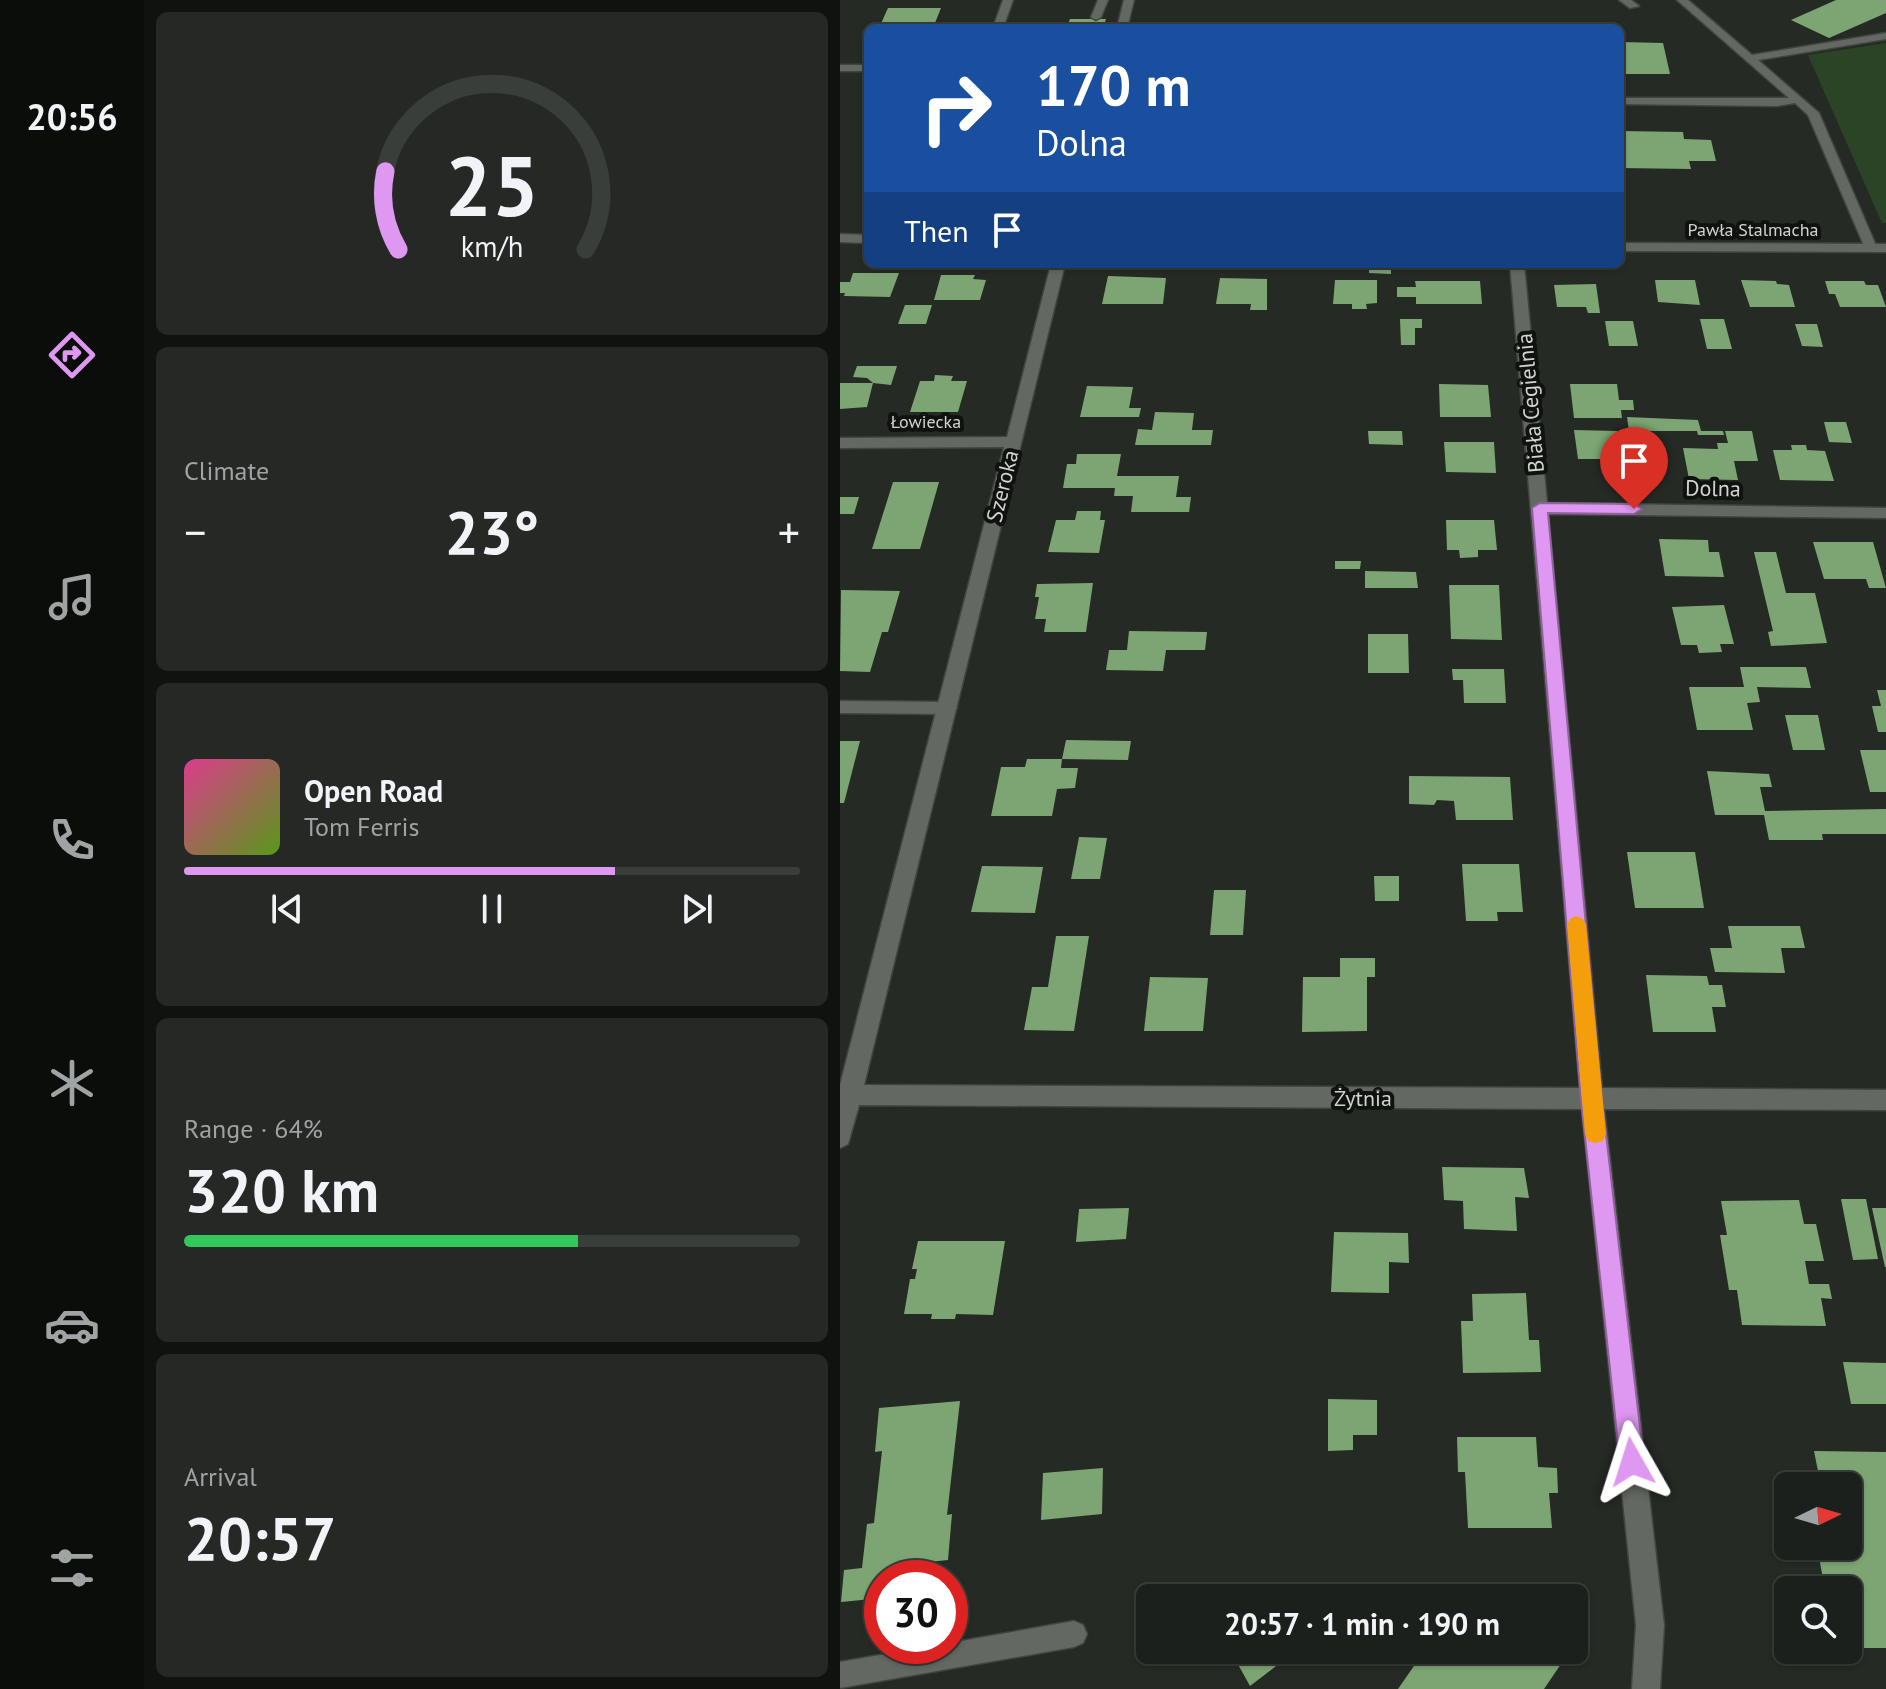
<!DOCTYPE html>
<meta charset="utf-8">
<style>
body{margin:0;font-family:"PT Sans",sans-serif;background:#252825;color:#f1f3f6;height:100vh;display:flex;flex-direction:column;font-size:30px;white-space:nowrap}
*{box-sizing:border-box;margin:0}
p{font-size:26px;color:#a0a3a3}
.icon{flex:none;width:44px;height:44px;fill:none;stroke:currentColor;stroke-width:2;stroke-linecap:round;stroke-linejoin:round}
.map{position:relative;flex:1;overflow:hidden}
.details{display:flex;flex-direction:column;gap:12px;padding:12px;background:#0f120f;width:696px}
.details>*{flex:none}
.banner{position:absolute;left:24px;top:24px;width:760px;height:244px;border-radius:12px;box-shadow:0 2px 6px #0004,0 0 0 2px #3a3e3b;background:#1a4fa0;color:#fff;overflow:hidden}
.needle{width:52px;rotate:85deg}
.tools{position:absolute;left:934px;top:1472px;display:grid;gap:16px}
.tools a{display:grid;place-items:center;width:88px;height:88px;border-radius:12px;background:#1c201c;box-shadow:0 2px 6px #0004,0 0 0 2px #3a3e3b;font-size:40px}
.speed{position:absolute;left:24px;top:1560px;display:flex;gap:16px;font-size:40px;font-weight:700;text-align:center}
.speed>*{display:grid;place-content:center;width:104px;height:104px;border-radius:50%;background:#1c201c;box-shadow:0 2px 6px #0004,0 0 0 2px #3a3e3b;line-height:1}
.speed .limit{border:12px solid #d22;background:#fff;color:#111}
.pin{position:absolute;display:grid;place-items:center;width:68px;height:68px;color:#fff;margin:-82px -34px;border-radius:50% 50% 50% 0;rotate:-45deg;box-shadow:0 0 8px #0007}
.pin .icon{rotate:45deg}
.me{position:absolute;width:88px;margin:-44px;rotate:354deg;stroke-linejoin:round;filter:drop-shadow(0 0 6px #0008)}
.turn{display:flex;align-items:center;gap:28px;height:168px;padding:0 40px;font-size:36px}
.turn .icon{width:104px;height:104px;stroke-width:2.5}
.turn b{display:block;font-size:56px;line-height:68px}
.then{display:flex;align-items:center;height:76px;padding:0 40px;background:#0003;gap:16px;font-size:30px}
.big{font-size:60px;font-weight:600;line-height:1.1}
.details .widget{flex:1;display:flex;flex-direction:column;justify-content:center;gap:12px;min-width:0;padding:0 28px;border-radius:12px;background:#252825}
.details .dial{align-items:center;gap:0}
.dial svg{height:208px;overflow:visible;fill:none;stroke:#3a3e3b;stroke-width:7;stroke-linecap:round;text-anchor:middle}
.dial text{fill:#f1f3f6;stroke:none}
.song{display:flex;align-items:center;gap:24px}
.cover{width:96px;height:96px;border-radius:12px;background:linear-gradient(135deg,hsl(330 70% 55%),hsl(90 70% 35%))}
.played{height:8px;border-radius:4px;background:linear-gradient(90deg,#df98f1 70%,#3a3e3b 70%)}
.keys{display:flex;justify-content:space-around;direction:ltr}
.heat{display:flex;justify-content:space-between;align-items:center;font-size:44px;direction:ltr}
.charge{height:12px;border-radius:6px;background:linear-gradient(90deg,#34c759 64%,#3a3e3b 0)}
.trip{position:absolute;left:296px;top:1584px;width:452px;height:80px;border-radius:12px;background:#1c201c;box-shadow:0 2px 6px #0004,0 0 0 2px #3a3e3b;font-weight:600;line-height:80px;text-align:center}
main{display:flex;flex:1;min-height:0}
.tabs{display:flex;flex-direction:column;width:144px;justify-content:space-around;align-items:center;background:#0b0d0b;color:#a0a3a3}
.tabs .icon{width:56px;height:56px}
.tabs .on{color:#df98f1}
.tabs b{font-size:36px;color:#f1f3f6}
.map>svg:first-child{display:block}
</style>
<main>
<nav class="tabs">
<b>20:56</b>
<svg class="icon on" aria-label="directions" viewBox="0 0 24 24"><path d="M12 3l9 9-9 9-9-9zM9 14v-3h6M13 9l2 2-2 2"/></svg>
<svg class="icon" aria-label="music" viewBox="0 0 24 24"><path d="M9 18V5l10-2v13"/><circle cx="6" cy="18" r="3"/><circle cx="16" cy="16" r="3"/></svg>
<svg class="icon" aria-label="phone" viewBox="0 0 24 24"><path d="M5 4h4l2 5-3 2q2 4 5 5l2-3 5 2v4C11 20 4 13 5 4z"/></svg>
<svg class="icon" aria-label="climate" viewBox="0 0 24 24"><path d="M12 3v18M4 7l16 10M4 17L20 7"/></svg>
<svg class="icon" aria-label="car" viewBox="0 0 24 24"><path d="M5 17H2v-5l4-1 3-4h7l3 4 3 1v5h-3M9 17h6M6 11h13"/><circle cx="7" cy="17" r="2"/><circle cx="17" cy="17" r="2"/></svg>
<svg class="icon" aria-label="filters" viewBox="0 0 24 24"><path d="M4 7h16M4 17h16"/><circle cx="9" cy="7" r="2"/><circle cx="15" cy="17" r="2"/></svg>
</nav>
<section class="details">
<div class="widget dial"><svg viewBox="0 0 100 80">
<path d="M14 69A42 42 0 1 1 86 69"/>
<path d="M14 69A42 42 0 0 1 9 39" stroke="#df98f1"/>
<text x="50" y="56" font-size="32" font-weight="700">25</text>
<text x="50" y="72" font-size="11">km/h</text>
</svg></div>
<div class="widget"><p>Climate</p>
<div class="heat"><a>−</a><b class="big">23°</b><a>+</a></div>
</div>
<div class="widget">
<div class="song"><i class="cover"></i><div><b>Open Road</b><p>Tom Ferris</p></div></div>
<div class="played"></div>
<div class="keys"><svg class="icon" aria-label="previous" viewBox="0 0 24 24"><path d="M18 5L8 12l10 7zM5 5v14"/></svg><svg class="icon" aria-label="pause" viewBox="0 0 24 24"><path d="M8 5v14M16 5v14"/></svg><svg class="icon" aria-label="next" viewBox="0 0 24 24"><path d="M6 5l10 7-10 7zM19 5v14"/></svg></div>
</div>
<div class="widget"><p>Range · 64%</p><b class="big">320 km</b><div class="charge"></div></div>
<div class="widget"><p>Arrival</p><b class="big">20:57</b></div>
</section>
<div class="map">
<svg width="1046" height="1689" viewBox="0 0 1046 1689">
<rect width="100%" height="100%" fill="#262a25"/>
<path fill="#2c4426" d="M1046,43V223H1042L968,55Z"/>
<g fill="#7da573">
<path d="M996,0H1046V13L989,38L951,20Z"/>
<path d="M48,8H101L93,28H39Z"/>
<path d="M230,19H266L263,28H226Z"/>
<path d="M780,42L823,43L830,74H780Z"/>
<path d="M780,131L843,132L844,139L871,140L876,161H849L851,169L780,168Z"/>
<path d="M529,264H551V274L529,273Z"/>
<path d="M13,273H59L50,297L4,296L5,293H0V282H10Z"/>
<path d="M101,275H135L133,279L146,280L140,300H94Z"/>
<path d="M268,276L326,278L323,304H262Z"/>
<path d="M380,278L427,279V310H410L411,304H376Z"/>
<path d="M495,280H537V303L526,304L527,309H512V304H493Z"/>
<path d="M815,280H855L860,305L818,302Z"/>
<path d="M901,280L936,281L937,284L949,285L955,307H910Z"/>
<path d="M575,281H640L642,304H576V297H557V287H576Z"/>
<path d="M985,281H1024L1026,285H1038L1046,307H1000L995,294H989Z"/>
<path d="M756,284L760,313H748L746,307H717L714,285Z"/>
<path d="M65,305H92L86,324H58Z"/>
<path d="M560,319H582V328H575V345H561Z"/>
<path d="M860,319H884L892,349H867Z"/>
<path d="M765,321H793L798,346H769Z"/>
<path d="M955,324H977L983,347L962,346Z"/>
<path d="M17,366H57L51,385L33,383L27,378L13,377Z"/>
<path d="M95,375L113,376L111,381H127L118,412H70L80,381H94Z"/>
<path d="M0,383H33L27,407L0,409Z"/>
<path d="M599,384L648,385L651,417H600Z"/>
<path d="M730,384H777L779,400H793L794,410H781L782,418H734Z"/>
<path d="M247,386L293,387L289,408H301L299,417H240Z"/>
<path d="M315,412L354,413L352,430H373L371,445H295L298,429L312,430Z"/>
<path d="M787,417L858,420L861,431H883L884,435H858L857,431H789Z"/>
<path d="M984,422H1006L1012,443L989,442Z"/>
<path d="M734,430L777,431L779,441H790L792,450L781,451L782,459H738Z"/>
<path d="M528,431H562L563,445L529,444Z"/>
<path d="M885,431H912L918,461H894L898,480L849,479L843,448L878,449L877,443H888Z"/>
<path d="M604,442H654L656,473L606,472Z"/>
<path d="M951,445H966L967,450L985,451L994,481L940,480L933,450H952Z"/>
<path d="M237,454H281L277,476H339L336,497H351L349,512H291L293,496H274L275,488H223L227,464H236Z"/>
<path d="M53,482H99L80,549H32Z"/>
<path d="M0,497H19L14,514H0Z"/>
<path d="M237,511H261L260,520H265L259,553L208,552L216,520H235Z"/>
<path d="M606,520H654L657,550H638V557L620,558L619,550H607Z"/>
<path d="M819,539L868,540L869,552H879L884,577L825,576Z"/>
<path d="M973,542H1033L1046,588H1029L1026,579H984Z"/>
<path d="M914,552H936L946,593H975L987,643L931,646L928,632L933,631Z"/>
<path d="M495,561H521L520,569H495Z"/>
<path d="M525,571L576,572L578,588H525Z"/>
<path d="M253,583L246,632H204L206,619H195L199,597H195L197,584Z"/>
<path d="M609,585H659L662,640L611,639Z"/>
<path d="M1,590L60,591L48,632H42L30,672L0,671Z"/>
<path d="M884,605L894,644H880L882,652L859,653L857,645H841L832,607Z"/>
<path d="M289,631L367,632L365,650H326L323,671L266,670L269,650H287Z"/>
<path d="M528,634H568L569,673H528Z"/>
<path d="M900,667H966L971,688L917,687L920,702L907,703L913,730H857L849,687H904Z"/>
<path d="M612,669H664L666,703H624L623,680H613Z"/>
<path d="M1037,690H1046V732H1038L1032,706H1041Z"/>
<path d="M945,715H978L985,750H953Z"/>
<path d="M226,740L291,741L288,760L222,759L221,768H238L235,788L217,789L212,816H151L161,767H185L187,759H222Z"/>
<path d="M0,741H20L4,803H0Z"/>
<path d="M1020,750H1046V792H1030Z"/>
<path d="M867,771L929,774L932,787H920L925,811L1046,809V834H982L983,840H929L924,815H875Z"/>
<path d="M569,776L670,777L673,820H616L614,801L597,800L594,805L569,804Z"/>
<path d="M239,837L267,838L260,879H231Z"/>
<path d="M787,852H855L864,908H795Z"/>
<path d="M622,864H679L683,912H657L658,921H626Z"/>
<path d="M142,866L203,867L195,913L131,912Z"/>
<path d="M534,876H559V901H535Z"/>
<path d="M374,890H406L403,935H370Z"/>
<path d="M888,926H960L965,948H941L945,973L875,972L870,948H892Z"/>
<path d="M216,936H249L234,1031L184,1030L192,987H208Z"/>
<path d="M500,958H535V977H527V1031L462,1032L463,977H500Z"/>
<path d="M806,975L867,976L869,985H882L886,1007H872L876,1032H813Z"/>
<path d="M310,977L368,978L363,1031H304Z"/>
<path d="M602,1167L684,1168L689,1198L675,1197L677,1231L624,1229L623,1201L604,1200Z"/>
<path d="M1001,1199H1026L1038,1259L1013,1260Z"/>
<path d="M959,1200L964,1224H976L984,1261H965L969,1284H989L992,1299L981,1298L986,1326L902,1325L897,1290H889L880,1235H887L881,1201Z"/>
<path d="M289,1208L286,1239L236,1242L239,1209Z"/>
<path d="M1032,1208H1046V1267H1045Z"/>
<path d="M494,1232L568,1233L569,1263L549,1262V1293L491,1292Z"/>
<path d="M78,1241H165L153,1315L116,1314L115,1319H91L92,1314H64L70,1279H75L77,1269H72Z"/>
<path d="M686,1293L689,1340H699L701,1372L623,1373L621,1321H633L632,1294Z"/>
<path d="M1003,1362L1046,1363V1404H1011Z"/>
<path d="M488,1399L537,1400V1435H513V1450L488,1451Z"/>
<path d="M120,1401L107,1515L112,1514L108,1560L70,1564L69,1578H42V1598L1,1602L4,1570L22,1568L27,1524L34,1523L42,1451L35,1452L39,1408Z"/>
<path d="M617,1437H696L698,1467L717,1468L718,1493H709L712,1528H628L625,1472H618Z"/>
<path d="M974,1451L1046,1452V1648H1008V1590H985L977,1546H1008V1486H981Z"/>
<path d="M263,1468L262,1514L201,1520L203,1473Z"/>
<path d="M390,1650H433L440,1663L410,1686Z"/>
<path d="M585,1650L595,1655L598,1650H652L663,1660L670,1650H705L721,1664L704,1689H558Z"/>
</g>
<g fill="none" stroke-linecap="round" stroke-linejoin="round">
<g stroke="#414540" stroke-width="3">
<g id="service">
<path d="M163,0H173L163,28H153Z"/>
<path d="M258,0H268L261,17L256,20L251,17Z"/>
<path d="M284,0H294L287,28H277Z"/>
<path d="M779,0H791L799,6L790,8Z"/>
<path d="M837,0H848L912,55L1046,33V39L918,60L979,113L1037,248L1035,251L1025,248L968,115L955,103L937,106L780,104V98H949Z"/>
<rect x="0" y="65" width="28" height="6"/>
<path d="M0,701L109,702L117,708L109,714L0,713Z"/>
<path d="M234,1621L243,1625L247,1634L243,1643L234,1647L0,1688V1662L92,1646H110V1643Z"/>
</g>
</g>
<g stroke="#414540" stroke-width="3">
<path id="minor" d="M211,264H225L24,1085L740,1088L670,264H684L707,503L1046,508V518L708,514L762,1088L1046,1090V1110L764,1109L824,1625L820,1689H792L796,1625L742,1109L19,1105L8,1144L0,1148V1085L164,447L0,448V438L167,437Z"/>
</g>
<g stroke="#414540" stroke-width="3">
<g id="tertiary">
<path d="M0,234L28,235V243L0,242Z"/>
<path d="M780,243L1046,244V252L780,251Z"/>
</g>
</g>
<use href="#service" fill="#646862" fill-rule="evenodd"/>
<use href="#minor" fill="#646862" fill-rule="evenodd"/>
<use href="#tertiary" fill="#646862" fill-rule="evenodd"/>
</g>
<path fill="#df98f1" stroke="#91639d" stroke-width="2" d="M700,503L794,504L802,509L794,514L708,513L762,1100L804,1462L800,1470L792,1474L783,1470L780,1462L741,1100L692,508Z"/>
<path fill="#f59e0b" d="M736,916L743,919L746,924L766,1134L763,1141L755,1143L748,1141L745,1134L727,924L730,919Z"/>
<g text-anchor="middle" stroke-width="8" stroke-linejoin="round" paint-order="stroke">
<g font-size="18" fill="#d1d4d0" stroke="#101210">
<text x="913" y="236">Pawła Stalmacha</text>
<text x="86" y="428">Łowiecka</text>
</g>
<g font-size="22" fill="#d1d4d0" stroke="#101210">
<text transform="translate(690 403) rotate(-95)" y="8">Biała Cegielnia</text>
<text transform="translate(162 486) rotate(-76)" y="8">Szeroka</text>
<text transform="translate(873 488) rotate(1)" y="8">Dolna</text>
<text x="523" y="1106">Żytnia</text>
</g>
</g>
</svg>
<div class="tools">
<a><svg class="needle" viewBox="-14 -14 28 28"><path d="M0-13l5 13h-10z" fill="#e53935"/><path d="M0 13l5-13h-10z" fill="#a0a3a3"/></svg></a>
<a><svg class="icon" aria-label="search" viewBox="0 0 24 24"><circle cx="10" cy="10" r="6"/><path d="M15 15l6 6"/></svg></a>
</div>
<div class="speed"><div class="limit">30</div></div>
<div class="pin" style="left:794px;top:509px;background:#d93025"><svg class="icon" aria-label="arrive" viewBox="0 0 24 24"><path d="M6 21V4h12l-3 4 3 4H6"/></svg></div>
<svg class="me" style="left:792px;top:1462px" viewBox="-20 -20 40 40"><path d="M0-17L14 15 0 8-14 15z" fill="#df98f1" stroke="#fff" stroke-width="4"/></svg>
<div class="trip">20:57 · 1 min · 190 m</div>
<div class="banner">
<div class="turn"><svg class="icon" aria-label="right" viewBox="0 0 24 24"><path d="M7 20v-9h11M14 6l5 5-5 5"/></svg><div><b>170 m</b>Dolna</div></div>
<div class="then">Then<svg class="icon" aria-label="arrive" viewBox="0 0 24 24"><path d="M6 21V4h12l-3 4 3 4H6"/></svg></div>
</div>
</div>
</main>
